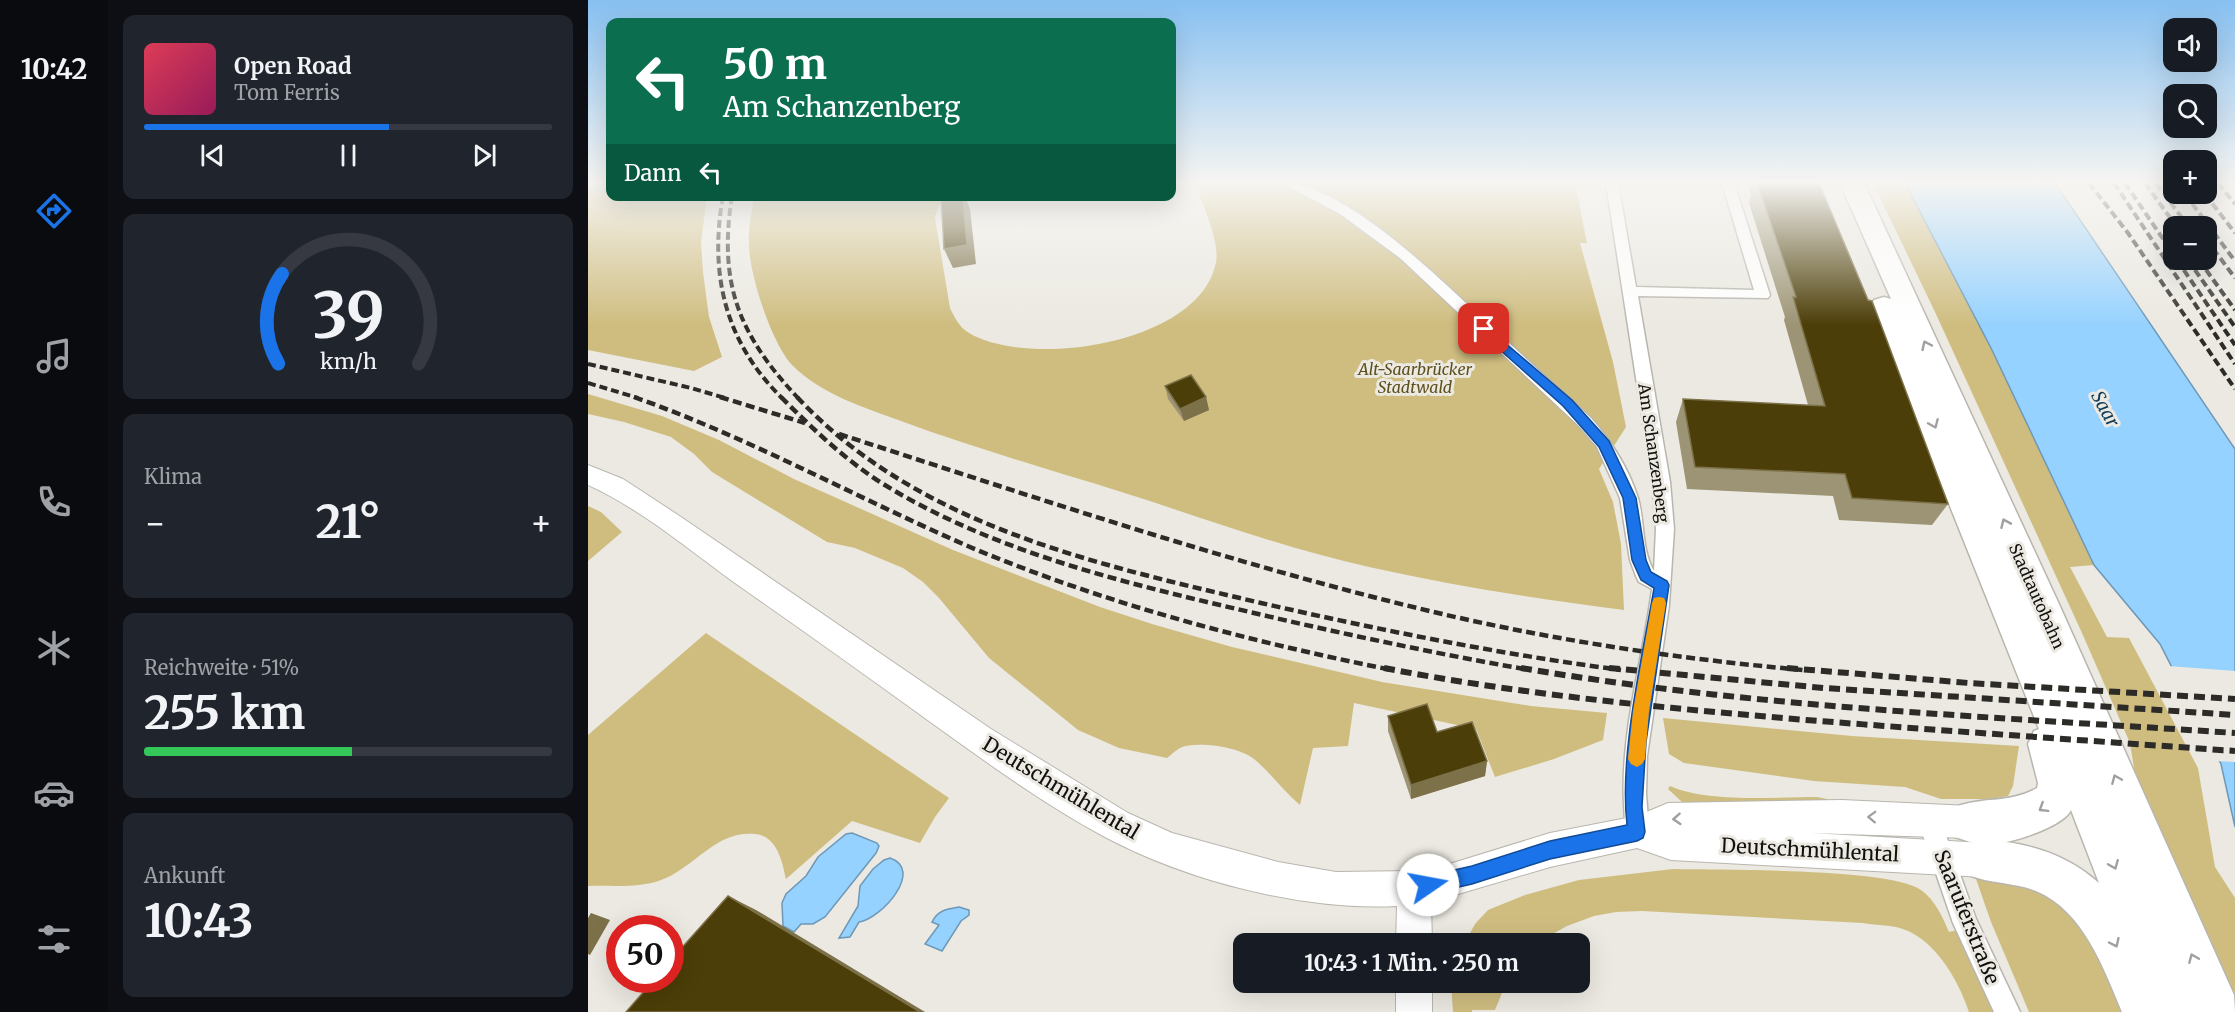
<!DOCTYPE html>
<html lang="de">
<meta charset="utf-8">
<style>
body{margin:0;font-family:Merriweather,serif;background:#20242c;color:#f1f3f6;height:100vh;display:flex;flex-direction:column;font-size:22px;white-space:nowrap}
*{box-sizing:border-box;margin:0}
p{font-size:20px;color:#9ea1a6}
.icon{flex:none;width:33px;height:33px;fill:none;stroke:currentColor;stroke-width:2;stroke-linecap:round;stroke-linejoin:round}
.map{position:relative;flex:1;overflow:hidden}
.panel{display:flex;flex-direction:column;gap:15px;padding:15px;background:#0d0f14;width:480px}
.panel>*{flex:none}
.hud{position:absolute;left:18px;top:18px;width:570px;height:183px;border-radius:12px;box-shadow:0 6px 24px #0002;background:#0b6e4f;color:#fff;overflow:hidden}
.buttons{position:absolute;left:1575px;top:18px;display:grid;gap:12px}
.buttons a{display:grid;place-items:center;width:54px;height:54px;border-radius:12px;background:#171b24;box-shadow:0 6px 24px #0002;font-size:30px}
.speed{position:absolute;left:18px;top:915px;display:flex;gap:12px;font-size:30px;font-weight:700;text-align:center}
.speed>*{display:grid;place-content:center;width:78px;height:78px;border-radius:50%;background:#171b24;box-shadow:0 6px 24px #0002;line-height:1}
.speed .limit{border:9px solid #d22;background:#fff;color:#111}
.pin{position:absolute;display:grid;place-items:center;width:51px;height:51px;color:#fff;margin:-26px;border-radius:12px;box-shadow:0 3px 9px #0006}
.me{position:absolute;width:66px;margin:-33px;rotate:78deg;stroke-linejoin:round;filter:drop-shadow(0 0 4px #0008)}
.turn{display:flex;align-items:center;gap:21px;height:126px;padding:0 18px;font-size:27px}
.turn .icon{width:78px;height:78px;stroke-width:2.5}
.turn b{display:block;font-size:42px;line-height:51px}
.then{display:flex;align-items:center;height:57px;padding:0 18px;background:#0003;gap:12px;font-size:22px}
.big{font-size:45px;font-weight:700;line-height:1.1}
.panel .widget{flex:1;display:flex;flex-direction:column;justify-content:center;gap:9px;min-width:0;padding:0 21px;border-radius:12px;background:#20242c}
.panel .dial{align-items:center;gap:0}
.dial svg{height:156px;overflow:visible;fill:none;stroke:#363941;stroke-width:7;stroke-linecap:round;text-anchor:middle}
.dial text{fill:#f1f3f6;stroke:none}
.song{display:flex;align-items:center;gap:18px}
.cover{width:72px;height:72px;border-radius:9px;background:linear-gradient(135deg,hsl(350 70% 55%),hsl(330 70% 35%))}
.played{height:6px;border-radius:3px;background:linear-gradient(90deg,#1a73e8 60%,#363941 60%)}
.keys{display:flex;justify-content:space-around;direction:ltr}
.heat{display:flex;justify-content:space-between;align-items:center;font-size:33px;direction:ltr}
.charge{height:9px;border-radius:4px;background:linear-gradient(90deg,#34c759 51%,#363941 0)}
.trip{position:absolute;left:645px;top:933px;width:357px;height:60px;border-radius:12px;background:#171b24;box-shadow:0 6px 24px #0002;font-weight:700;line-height:60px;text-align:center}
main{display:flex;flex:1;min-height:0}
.tab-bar{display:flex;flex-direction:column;width:108px;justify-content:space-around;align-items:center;background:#090b0e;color:#9ea1a6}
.tab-bar .icon{width:42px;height:42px}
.tab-bar .current{color:#1a73e8}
.tab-bar b{font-size:27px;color:#f1f3f6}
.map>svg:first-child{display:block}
</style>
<main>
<nav class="tab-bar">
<b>10:42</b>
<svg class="icon current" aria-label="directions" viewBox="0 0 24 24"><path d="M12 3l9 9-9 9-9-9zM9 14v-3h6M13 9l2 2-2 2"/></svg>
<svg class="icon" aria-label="music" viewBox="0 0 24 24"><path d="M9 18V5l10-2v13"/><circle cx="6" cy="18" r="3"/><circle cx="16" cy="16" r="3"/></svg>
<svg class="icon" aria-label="phone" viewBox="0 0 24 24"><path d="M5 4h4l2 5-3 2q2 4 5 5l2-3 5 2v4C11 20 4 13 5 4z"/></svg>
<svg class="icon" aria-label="climate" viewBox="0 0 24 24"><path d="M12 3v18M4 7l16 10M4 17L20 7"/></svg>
<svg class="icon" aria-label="car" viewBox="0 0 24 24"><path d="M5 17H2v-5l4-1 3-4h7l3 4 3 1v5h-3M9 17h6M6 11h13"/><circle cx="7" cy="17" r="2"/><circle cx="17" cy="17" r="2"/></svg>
<svg class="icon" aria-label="filters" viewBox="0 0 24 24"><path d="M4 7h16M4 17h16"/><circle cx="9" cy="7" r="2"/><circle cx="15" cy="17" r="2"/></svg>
</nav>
<section class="panel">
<div class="widget">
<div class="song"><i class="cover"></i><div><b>Open Road</b><p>Tom Ferris</p></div></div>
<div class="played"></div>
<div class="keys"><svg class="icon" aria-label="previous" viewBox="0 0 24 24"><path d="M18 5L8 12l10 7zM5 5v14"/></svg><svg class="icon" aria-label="pause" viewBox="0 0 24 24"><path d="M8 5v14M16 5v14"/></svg><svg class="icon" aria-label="next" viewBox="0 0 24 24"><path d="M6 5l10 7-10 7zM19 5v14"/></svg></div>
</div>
<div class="widget dial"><svg viewBox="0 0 100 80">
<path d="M14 69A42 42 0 1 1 86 69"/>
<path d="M14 69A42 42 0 0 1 16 23" stroke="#1a73e8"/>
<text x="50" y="56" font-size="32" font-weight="700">39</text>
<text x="50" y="72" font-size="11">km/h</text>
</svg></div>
<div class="widget"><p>Klima</p>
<div class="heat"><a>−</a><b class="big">21°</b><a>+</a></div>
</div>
<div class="widget"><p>Reichweite · 51%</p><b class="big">255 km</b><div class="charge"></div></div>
<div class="widget"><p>Ankunft</p><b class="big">10:43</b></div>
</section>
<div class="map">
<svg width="1647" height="1012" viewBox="0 0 1647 1012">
<rect width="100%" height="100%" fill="#ebe9e1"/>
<g fill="#cfbd80">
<path d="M0,183H22V196L119,197L113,242L115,272L121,317L134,357L106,371L0,350Z"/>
<path d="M607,183H987L999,243H992L1025,362L1038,427L1011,469L1025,502L1033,544L1036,610C951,599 865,586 781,567C678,544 579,504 478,475C423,458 367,441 313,421C277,408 233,394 205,366C184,345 161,274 161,244C160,228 164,212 166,197H361L350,206L347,218L362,308C367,318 371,327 381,333C442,369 613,344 628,262C632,241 614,204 607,183Z"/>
<path d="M1285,183H1317L1403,348L1506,565L1482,567L1519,637L1541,638L1610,768L1627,867L1647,898V996L1547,774L1542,743L1494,633L1347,312Z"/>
<path d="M0,394L74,416L131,440L206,479L365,550L512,607L564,624L644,647L794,682L943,706L1019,713L1015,740L966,759L907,777L888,729L766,703L760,746L725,748L712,805C695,791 683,773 666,759C652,747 612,741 594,747C589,749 584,754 579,758L531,748L490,730L401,658L351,598L335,582L315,568L267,548L239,542L124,472L106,454L83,437L36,422L0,414Z"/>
<path d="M0,506L13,512L34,532L0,561Z"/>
<path d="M118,633L361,798L347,817L332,843L264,821L198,879C194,861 189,836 167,834C130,830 109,864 78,878C55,889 25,885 0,886V735Z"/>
<path d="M1075,718L1264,736L1431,746L1425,786L1420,796L1402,799H1353L1317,787L1226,781L1096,763L1081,754Z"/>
<path d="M1082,786C1120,803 1187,797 1229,797L1239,799L1242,804H1104L1094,802L1080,789Z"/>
<path d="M1085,869C1130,870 1304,868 1333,890C1347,900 1354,916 1361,932L1369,930L1406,1012H1381C1370,979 1345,935 1308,927C1297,925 1286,925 1275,923L1054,911L1028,912L1006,916L979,926L948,943L876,944L887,924L900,910L937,895L991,880Z"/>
<path d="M1387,876L1440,881L1494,917L1546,1012H1441L1403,922Z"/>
<path d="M863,983V982L918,983L907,1010H884V1012H865Z"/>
</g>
<g fill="#96d2ff" stroke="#6e98b7" stroke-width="1.5">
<path d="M1317,183H1467L1647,449V827L1633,764L1572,644L1506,565L1403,348Z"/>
<path d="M264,833L289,843L291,846L288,853L237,917L225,924H213L206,932L195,926L194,903L198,894L218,876L230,857L258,834Z"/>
<path d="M302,858C337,870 293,919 271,922L262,937L251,938L270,906L272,886L285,869L296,860Z"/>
<path d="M371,907L381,910V915L373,921L354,951L337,944L351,925L344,922C350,910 359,909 371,907Z"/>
</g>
<path fill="#ebe9e1" d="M1580,666L1647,671V762L1628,761Z"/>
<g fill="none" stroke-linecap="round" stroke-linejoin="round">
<g stroke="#b8b6ae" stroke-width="3">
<g id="minor">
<path d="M694,183C756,183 853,280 898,322C933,354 968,386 1003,418C1023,441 1041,469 1050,498C1057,522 1053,549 1066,571L1068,529L1064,482L1018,183H1030L1048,287L1166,290L1134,183H1146L1182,295L1180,298L1050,296L1082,482L1086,529L1081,605L1059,756L1058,794L1061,832L1057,840L1049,844L1041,840C1036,829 1037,816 1036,804C1032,732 1055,660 1064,589L1051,582L1048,576L1042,560L1032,498L1009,447L991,426L812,258L752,214Z"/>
<path d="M1342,810L1350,813L1388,919L1432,1012H1406L1365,923L1330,821L1334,813Z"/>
</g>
</g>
<g stroke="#b8b6ae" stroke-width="2">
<g id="secondary">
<path d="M0,465L35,479L93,517L403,729L540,813L584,833L690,862L748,872L826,871L855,866L962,833L1049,816L1080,803L1254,800L1382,806L1394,811L1398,822L1394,833L1382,838L1223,833L1396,843L1408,848L1413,860L1408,872L1396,877L1083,860L1049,848L962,867L843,902L844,944H808L809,906C715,911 600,881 517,837C453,803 393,758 334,716C272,671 210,627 147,583C100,549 53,509 0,485Z"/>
<rect x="808" y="982" width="36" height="30"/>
</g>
</g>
<g stroke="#b8b6ae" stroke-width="3">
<path id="motorway" d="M1252,183H1276L1470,602L1646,995L1647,1012H1534C1516,969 1495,910 1448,891C1426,882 1402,884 1381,875L1374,860L1381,845L1385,843L1367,837L1361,822L1367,807C1395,796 1421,804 1449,788L1450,783L1440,744L1446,731L1451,729L1282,306L1286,300L1296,297L1303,299ZM1483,810L1511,883C1484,859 1454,847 1418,842C1434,839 1476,825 1483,810Z"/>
</g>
<use href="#minor" fill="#fff" fill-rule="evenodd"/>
<use href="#secondary" fill="#fff" fill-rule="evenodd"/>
<use href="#motorway" fill="#fff" fill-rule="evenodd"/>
<g stroke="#2c2b27" stroke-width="4" stroke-dasharray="8 4" stroke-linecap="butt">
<path d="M1501,183L1540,233L1647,389"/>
<path d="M1526,183L1647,364"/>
<path d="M1537,183L1586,255"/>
<path d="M1557,183L1588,226"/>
<path d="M1568,183L1600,226"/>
<path d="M1630,183L1647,204"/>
<path d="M1597,194L1647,261"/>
<path d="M1617,194L1647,233"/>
<path d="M135,196C121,274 137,342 194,398"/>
<path d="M144,196C130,284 151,335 210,398"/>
<path d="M1618,239L1647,278"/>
<path d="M1589,260L1647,345"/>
<path d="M1600,260L1647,327"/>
<path d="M1611,260L1647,310"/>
<path d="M0,364L103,388L137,398"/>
<path d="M0,383L50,398"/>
</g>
<g stroke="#2c2b27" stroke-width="4.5" stroke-dasharray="9 4.5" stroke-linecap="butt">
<path d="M46,397C162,438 269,498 382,547C518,604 659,641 804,670"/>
<path d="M132,397L217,423"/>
<path d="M193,397C224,428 255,458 292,482C399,549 528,581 649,609C746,632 844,653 942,670"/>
<path d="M209,397C330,526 507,564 673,603C792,630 911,654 1033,670"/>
<path d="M251,434C449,498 647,565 850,613C969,641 1093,659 1215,670"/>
</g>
<g stroke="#2c2b27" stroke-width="6" stroke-dasharray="11 6" stroke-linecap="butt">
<path d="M796,668C935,695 1077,708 1218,720C1361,731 1504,741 1647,751"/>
<path d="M933,668C1169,708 1409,717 1647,733"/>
<path d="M1021,668L1236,688L1647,715"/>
<path d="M1199,668L1381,683L1647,699"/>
</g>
</g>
<g fill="#9c9474">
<path d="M1159,183H1231L1360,504L1344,525L1251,520L1245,496L1099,489L1088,422L1095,399L1220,405L1196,320L1197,317L1161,203L1163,195Z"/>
<path d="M577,386L618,397L621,410L596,421L580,399Z"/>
<path d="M800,716L849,732L899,761L897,776L823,799L800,731Z"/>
</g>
<g fill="#7c7149">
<path d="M375,196H377L382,209L388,264L365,268L356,249Z"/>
<path d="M618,397L621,410L596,421L592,409Z"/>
<path d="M899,761L897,776L823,799V785Z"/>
<path d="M140,896L168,910L337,1012H332Z"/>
<path d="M3,913L22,920L2,955L0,954V918Z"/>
</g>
<g fill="#4c3e08" stroke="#7c7149" stroke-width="1.5">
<path d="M1169,183H1231L1280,300L1284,301L1360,504L1264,498L1257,474L1107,467L1095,399L1237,406L1205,297H1208Z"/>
<path d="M353,196H375L379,245L356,249Z"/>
<path d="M603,375L618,397L592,409L577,386Z"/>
<path d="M839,704L849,732L884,722L899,761L823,785L800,716Z"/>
<path d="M140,896L332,1012H38L66,980H82V961Z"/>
</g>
<defs><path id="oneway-chevron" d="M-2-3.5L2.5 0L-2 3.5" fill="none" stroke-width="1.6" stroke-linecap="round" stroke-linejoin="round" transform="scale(1.5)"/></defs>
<g stroke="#a0a09f">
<use href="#oneway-chevron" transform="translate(1338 345) rotate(-115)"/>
<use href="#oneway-chevron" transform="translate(1346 424) rotate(67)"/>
<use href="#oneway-chevron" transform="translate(1417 523) rotate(-114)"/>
<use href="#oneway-chevron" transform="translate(1528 779) rotate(-113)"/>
<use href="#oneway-chevron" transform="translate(1455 808) rotate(148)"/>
<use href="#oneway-chevron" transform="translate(1284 817) rotate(-178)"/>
<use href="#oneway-chevron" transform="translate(1089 819) rotate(176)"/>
<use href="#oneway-chevron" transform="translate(1526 865) rotate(68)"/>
<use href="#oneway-chevron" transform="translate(1527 943) rotate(65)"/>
<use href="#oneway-chevron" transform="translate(1605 958) rotate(-113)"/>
</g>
<linearGradient id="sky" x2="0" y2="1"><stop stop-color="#87c0f1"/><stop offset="0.56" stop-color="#f6f5f2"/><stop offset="1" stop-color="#f6f5f2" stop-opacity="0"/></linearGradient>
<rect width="1647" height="325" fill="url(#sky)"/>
<path fill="#1a73e8" stroke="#114b97" stroke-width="1.5" d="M896,325L984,400L1021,441L1048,498L1058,560L1063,572L1079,581L1081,585L1058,742L1054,807L1057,832L1055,838L1049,841L962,859L884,884L840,894L834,892L831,885L834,879L840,876L884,866L962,841L1039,825C1031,754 1054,659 1066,588L1053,580L1044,560L1035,498L1011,447L975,406L892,332L890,329Z"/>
<path fill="#f59e0b" d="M1071,597L1076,598L1078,603L1061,711L1057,759L1054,764L1049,767L1043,764L1040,759L1045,711L1064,603L1066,598Z"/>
<g text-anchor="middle" stroke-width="6" stroke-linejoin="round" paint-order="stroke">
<g font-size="16" font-style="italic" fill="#5e501e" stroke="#ebe9e1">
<text x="827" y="375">Alt-Saarbrücker<tspan x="827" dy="18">Stadtwald</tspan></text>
</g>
<g font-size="16" fill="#12110e" stroke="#ebe9e1">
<text transform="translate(1066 453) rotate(82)" y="6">Am Schanzenberg</text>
<text transform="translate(1449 596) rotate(66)" y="6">Stadtautobahn</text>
</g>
<g font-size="18" font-style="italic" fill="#0d3b59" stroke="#ebe9e1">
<text transform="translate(1517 409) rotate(61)" y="6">Saar</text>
</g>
<g font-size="20" fill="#12110e" stroke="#ebe9e1">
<text transform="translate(473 788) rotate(31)" y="7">Deutschmühlental</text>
<text transform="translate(1222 850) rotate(3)" y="7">Deutschmühlental</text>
<text transform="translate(1379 917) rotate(68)" y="7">Saaruferstraße</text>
</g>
</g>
</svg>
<div class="buttons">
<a><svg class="icon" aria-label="sound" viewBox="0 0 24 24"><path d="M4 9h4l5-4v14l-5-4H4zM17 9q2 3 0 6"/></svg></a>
<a><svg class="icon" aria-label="search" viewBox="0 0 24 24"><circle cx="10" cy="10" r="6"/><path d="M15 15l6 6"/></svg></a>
<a>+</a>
<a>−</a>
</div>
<div class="speed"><div class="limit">50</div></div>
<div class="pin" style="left:896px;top:329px;background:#d93025"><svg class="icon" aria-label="arrive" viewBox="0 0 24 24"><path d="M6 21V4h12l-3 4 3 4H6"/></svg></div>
<svg class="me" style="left:840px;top:885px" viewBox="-20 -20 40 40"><circle r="19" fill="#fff"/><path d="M0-13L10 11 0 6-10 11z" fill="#1a73e8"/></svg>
<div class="trip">10:43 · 1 Min. · 250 m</div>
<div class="hud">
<div class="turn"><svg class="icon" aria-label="left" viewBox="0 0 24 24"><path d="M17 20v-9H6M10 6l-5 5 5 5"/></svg><div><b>50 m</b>Am Schanzenberg</div></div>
<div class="then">Dann<svg class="icon" aria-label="left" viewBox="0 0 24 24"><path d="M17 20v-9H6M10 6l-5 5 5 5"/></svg></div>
</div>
</div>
</main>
